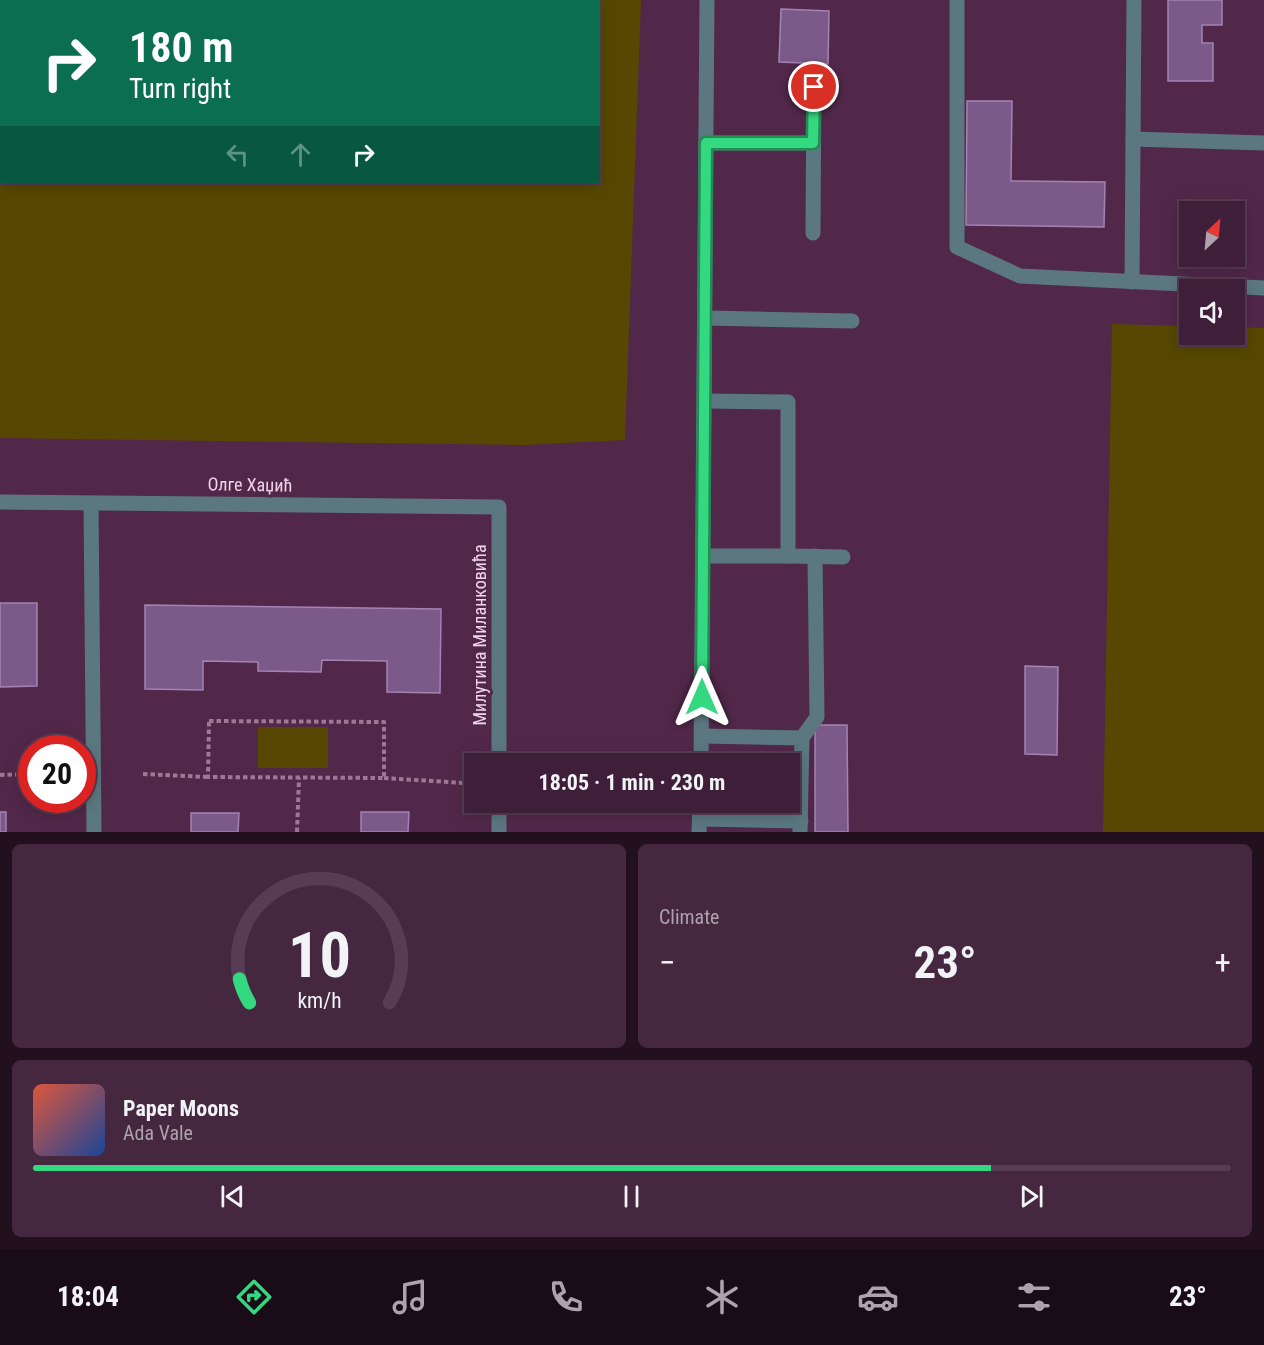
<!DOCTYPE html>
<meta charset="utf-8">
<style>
body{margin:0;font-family:"Roboto Condensed",sans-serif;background:#452740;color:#f1f3f6;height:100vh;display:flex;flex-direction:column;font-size:22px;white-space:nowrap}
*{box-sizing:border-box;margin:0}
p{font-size:20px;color:#ada2ae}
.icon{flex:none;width:33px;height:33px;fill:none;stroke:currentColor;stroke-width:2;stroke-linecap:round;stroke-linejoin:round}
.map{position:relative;height:832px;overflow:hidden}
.drawer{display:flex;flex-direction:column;gap:12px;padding:12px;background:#22101f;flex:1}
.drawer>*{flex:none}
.hud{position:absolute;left:0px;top:0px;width:600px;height:183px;box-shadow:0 3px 15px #0003,0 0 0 2px #573c53;background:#0b6e4f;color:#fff;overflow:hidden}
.needle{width:39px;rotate:26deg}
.buttons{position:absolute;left:1179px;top:201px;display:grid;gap:12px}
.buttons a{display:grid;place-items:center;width:66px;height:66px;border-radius:0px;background:#3e1e38;box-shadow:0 3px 15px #0003,0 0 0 2px #573c53;font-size:30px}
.speed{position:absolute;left:18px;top:735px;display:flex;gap:12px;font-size:30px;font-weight:700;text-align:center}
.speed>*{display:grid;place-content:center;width:78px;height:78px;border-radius:50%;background:#3e1e38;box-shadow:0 3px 15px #0003,0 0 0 2px #573c53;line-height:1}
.speed .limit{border:9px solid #d22;background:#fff;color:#111}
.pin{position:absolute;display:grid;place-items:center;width:51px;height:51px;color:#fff;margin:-26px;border:3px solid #fff;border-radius:50%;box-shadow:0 2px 6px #0007}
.me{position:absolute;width:66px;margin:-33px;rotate:0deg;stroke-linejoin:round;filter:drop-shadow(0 0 4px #0008)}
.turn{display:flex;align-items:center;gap:21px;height:126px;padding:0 30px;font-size:27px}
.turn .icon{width:78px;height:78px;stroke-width:2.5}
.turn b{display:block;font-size:42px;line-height:51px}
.lanes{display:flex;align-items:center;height:57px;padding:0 30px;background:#0003;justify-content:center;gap:30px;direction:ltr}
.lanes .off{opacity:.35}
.big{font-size:45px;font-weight:700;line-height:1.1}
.drawer .card{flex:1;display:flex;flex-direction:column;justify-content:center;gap:9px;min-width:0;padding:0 21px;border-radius:9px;background:#452740}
.drawer .dial{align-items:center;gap:0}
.dial svg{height:156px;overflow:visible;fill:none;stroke:#573c53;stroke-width:7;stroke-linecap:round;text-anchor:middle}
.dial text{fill:#f1f3f6;stroke:none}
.song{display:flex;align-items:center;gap:18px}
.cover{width:72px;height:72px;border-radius:9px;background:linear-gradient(135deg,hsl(10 70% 55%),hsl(220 70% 35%))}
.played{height:6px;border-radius:3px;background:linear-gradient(90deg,#34d881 80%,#573c53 80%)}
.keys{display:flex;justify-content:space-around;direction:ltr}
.heat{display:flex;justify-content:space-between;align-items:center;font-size:33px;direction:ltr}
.drawer .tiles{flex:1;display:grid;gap:12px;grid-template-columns:1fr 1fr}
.card:last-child{grid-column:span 2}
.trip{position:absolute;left:464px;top:753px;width:336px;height:60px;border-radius:0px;background:#3e1e38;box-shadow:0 3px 15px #0003,0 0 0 2px #573c53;font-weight:700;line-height:60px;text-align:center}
.tabs{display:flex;height:96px;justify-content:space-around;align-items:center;background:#190c16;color:#ada2ae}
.tabs .icon{width:42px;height:42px}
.tabs .active{color:#34d881}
.tabs b{font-size:27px;color:#f1f3f6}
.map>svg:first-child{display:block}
</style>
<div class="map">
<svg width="1264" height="832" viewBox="0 0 1264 832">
<rect width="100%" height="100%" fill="#52284a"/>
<g fill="#574702" fill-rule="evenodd">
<path d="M0,0H641L625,440L524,445L0,438ZM2,2H598V182H2Z"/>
<path d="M1112,324L1189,326L1190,334H1234L1235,327L1264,328V832H1103Z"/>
<rect x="258" y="727" width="70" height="41"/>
</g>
<g fill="#7b5a8a" stroke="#a383b3" stroke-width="1.5">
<path d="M1168,0H1222V25H1202V43H1213V81H1168Z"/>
<path d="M781,9L829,11L828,64L779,62Z"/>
<path d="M967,101H1012L1011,181L1105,182L1104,227L966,225Z"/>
<path d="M0,603H37V686L0,687Z"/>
<path d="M145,605L441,609L440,693L387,692V661L322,660L321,672L258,671V662L203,661V690L145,689Z"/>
<path d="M1025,666L1058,667L1057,755L1025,754Z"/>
<path d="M815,725H847L848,832H815Z"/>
<rect x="0" y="812" width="6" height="20"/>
<path d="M361,812H409L408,832H361Z"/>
<path d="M191,813H239L238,832H191Z"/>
</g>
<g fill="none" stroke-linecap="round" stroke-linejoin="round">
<g stroke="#9c7995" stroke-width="4" stroke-dasharray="4.5 3" stroke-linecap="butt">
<path d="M209,721L384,722V778L208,777Z"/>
<path d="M143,774L208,777"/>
<path d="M0,775L32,774"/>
<path d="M384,778L464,783V757"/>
<path d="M297,832L299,778"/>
</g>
<g stroke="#5b7880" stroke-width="15">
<path d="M957,0V247L1020,276L1264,288"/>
<path d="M1133,139L1264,143"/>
<path d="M706,143H813"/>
<path d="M813,233L814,69"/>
<path d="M1132,282L1134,0"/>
<path d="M707,318L852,321"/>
<path d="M0,502L499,507V764"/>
<path d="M91,503L94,832"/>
<path d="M704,556H788V402L706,401"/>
<path d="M788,556L843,557"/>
<path d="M702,736L802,738L800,832"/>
<path d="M802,738L817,717L815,556"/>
<path d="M701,764L707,0"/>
<path d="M700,819L801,821"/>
<path d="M499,832V802"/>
<path d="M699,832L700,802"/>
</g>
</g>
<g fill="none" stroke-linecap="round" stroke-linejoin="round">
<g stroke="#228c54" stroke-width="15">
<path id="route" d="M702,697L706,143H813L814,87"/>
</g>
<use href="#route" stroke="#34d881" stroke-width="10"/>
</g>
<g text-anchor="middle" stroke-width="6" stroke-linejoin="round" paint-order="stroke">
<g font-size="18" fill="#f0d5ea" stroke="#52284a">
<text transform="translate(250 485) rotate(1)" y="6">Олге Хаџић</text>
<text transform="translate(480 635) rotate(-90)" y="6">Милутина Миланковића</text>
</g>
</g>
</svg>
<div class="buttons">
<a><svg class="needle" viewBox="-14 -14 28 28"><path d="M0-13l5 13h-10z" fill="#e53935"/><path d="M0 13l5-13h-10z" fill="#ada2ae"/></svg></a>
<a><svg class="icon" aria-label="sound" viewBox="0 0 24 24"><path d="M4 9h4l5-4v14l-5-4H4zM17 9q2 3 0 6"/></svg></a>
</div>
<div class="speed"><div class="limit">20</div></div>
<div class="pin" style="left:814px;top:87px;background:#d93025"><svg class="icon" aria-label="arrive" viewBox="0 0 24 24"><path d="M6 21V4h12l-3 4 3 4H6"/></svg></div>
<svg class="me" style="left:702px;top:697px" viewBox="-20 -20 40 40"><path d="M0-17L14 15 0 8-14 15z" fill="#34d881" stroke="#fff" stroke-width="4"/></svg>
<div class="trip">18:05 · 1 min · 230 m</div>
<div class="hud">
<div class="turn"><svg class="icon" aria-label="right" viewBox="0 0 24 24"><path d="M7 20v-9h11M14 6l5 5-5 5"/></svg><div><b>180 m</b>Turn right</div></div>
<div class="lanes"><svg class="icon off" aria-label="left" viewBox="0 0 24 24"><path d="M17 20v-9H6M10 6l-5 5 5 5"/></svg><svg class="icon off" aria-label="ahead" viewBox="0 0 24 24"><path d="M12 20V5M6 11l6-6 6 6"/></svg><svg class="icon" aria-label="right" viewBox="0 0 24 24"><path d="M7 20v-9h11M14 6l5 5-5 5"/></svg></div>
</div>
</div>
<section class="drawer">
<div class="tiles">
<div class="card dial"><svg viewBox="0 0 100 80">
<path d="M14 69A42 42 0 1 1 86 69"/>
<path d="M14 69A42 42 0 0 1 9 57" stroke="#34d881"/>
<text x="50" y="56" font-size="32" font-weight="700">10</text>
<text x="50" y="72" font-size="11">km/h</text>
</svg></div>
<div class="card"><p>Climate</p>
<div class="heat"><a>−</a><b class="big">23°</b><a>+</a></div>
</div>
<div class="card">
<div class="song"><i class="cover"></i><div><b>Paper Moons</b><p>Ada Vale</p></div></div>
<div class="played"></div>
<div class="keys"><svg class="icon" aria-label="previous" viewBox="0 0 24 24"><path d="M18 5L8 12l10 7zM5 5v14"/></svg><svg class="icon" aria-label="pause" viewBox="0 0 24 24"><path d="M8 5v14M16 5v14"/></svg><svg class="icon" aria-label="next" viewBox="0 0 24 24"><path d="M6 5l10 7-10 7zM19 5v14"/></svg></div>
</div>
</div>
</section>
<nav class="tabs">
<b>18:04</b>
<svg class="icon active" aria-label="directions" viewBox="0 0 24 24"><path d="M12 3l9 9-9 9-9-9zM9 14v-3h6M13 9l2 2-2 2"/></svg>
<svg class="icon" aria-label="music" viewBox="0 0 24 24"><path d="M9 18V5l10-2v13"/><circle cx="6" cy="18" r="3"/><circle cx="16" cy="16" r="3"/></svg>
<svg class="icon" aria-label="phone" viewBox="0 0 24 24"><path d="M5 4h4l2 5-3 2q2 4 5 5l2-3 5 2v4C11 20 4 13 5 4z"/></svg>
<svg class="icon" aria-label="climate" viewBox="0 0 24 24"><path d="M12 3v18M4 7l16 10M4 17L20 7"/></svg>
<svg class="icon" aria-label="car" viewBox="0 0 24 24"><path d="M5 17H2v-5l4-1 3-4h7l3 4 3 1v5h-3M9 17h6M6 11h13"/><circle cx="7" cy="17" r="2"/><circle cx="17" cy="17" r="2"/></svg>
<svg class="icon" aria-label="filters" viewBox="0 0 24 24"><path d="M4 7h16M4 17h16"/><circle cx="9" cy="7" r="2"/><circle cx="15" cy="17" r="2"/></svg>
<b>23°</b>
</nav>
